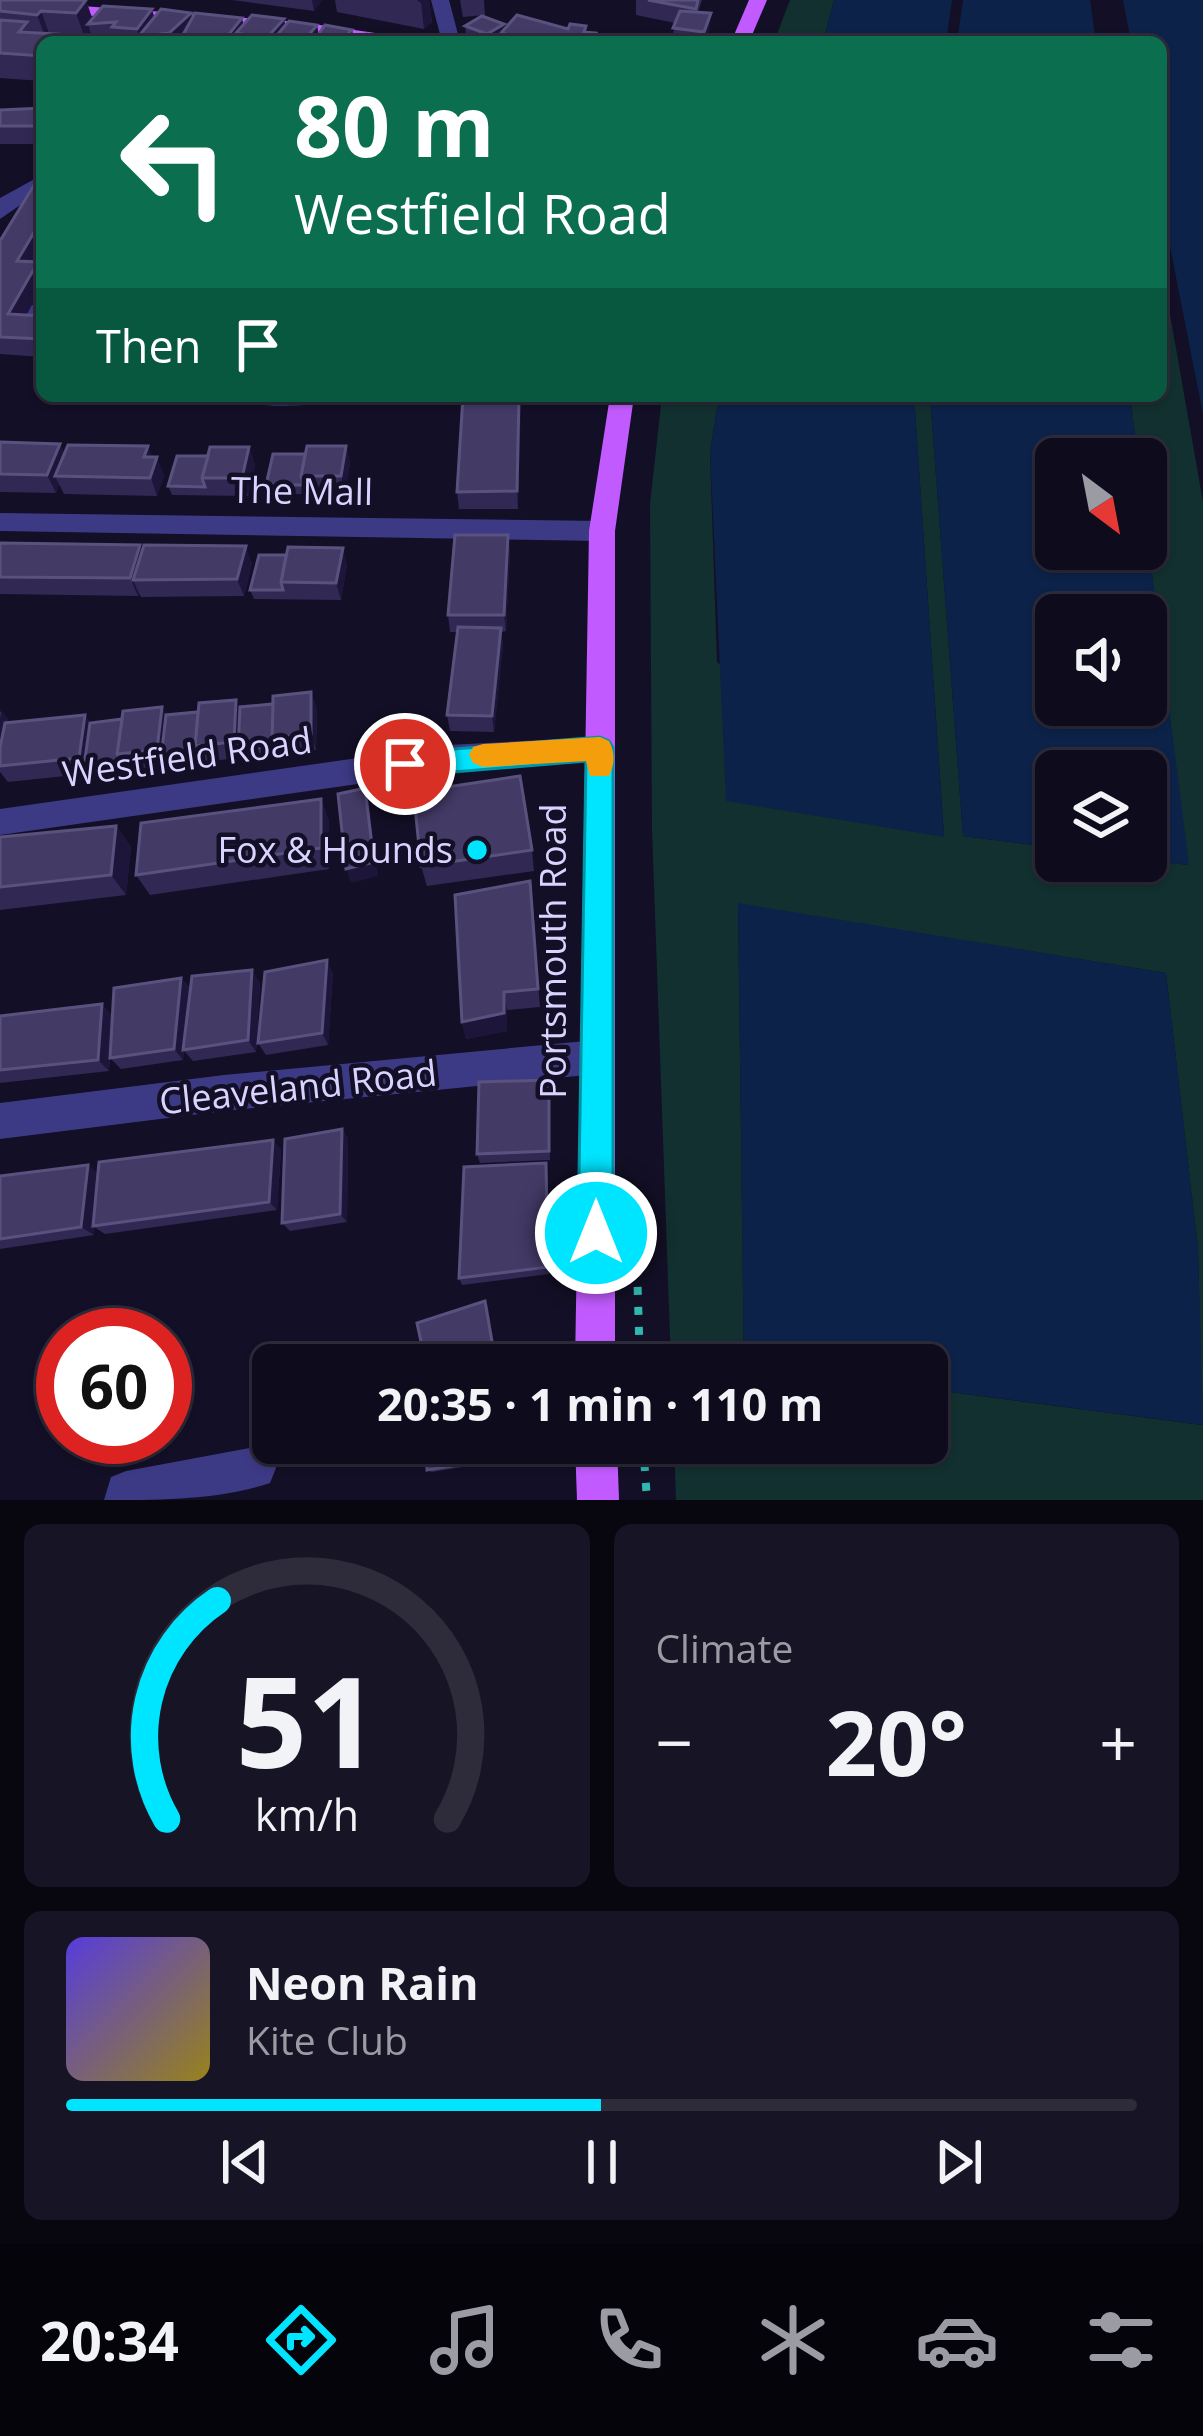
<!DOCTYPE html>
<meta charset="utf-8">
<style>
body{margin:0;font-family:"Open Sans",sans-serif;background:#171425;color:#f1f3f6;height:100vh;display:flex;flex-direction:column;font-size:45px;white-space:nowrap}
*{box-sizing:border-box;margin:0}
p{font-size:39px;color:#9b9ba3}
.icon{flex:none;width:66px;height:66px;fill:none;stroke:currentColor;stroke-width:2;stroke-linecap:round;stroke-linejoin:round}
.map{position:relative;height:1500px;overflow:hidden}
.sheet{display:flex;flex-direction:column;gap:24px;padding:24px;background:#08060f;flex:1}
.sheet>*{flex:none}
.guide{position:absolute;left:36px;top:36px;width:1131px;height:366px;border-radius:18px;box-shadow:0 3px 9px #0004,0 0 0 3px #2e2b3b;background:#0b6e4f;color:#fff;overflow:hidden}
.needle{width:78px;rotate:148deg}
.controls{position:absolute;left:1035px;top:438px;display:grid;gap:24px}
.controls a{display:grid;place-items:center;width:132px;height:132px;border-radius:18px;background:#0e0b1c;box-shadow:0 3px 9px #0004,0 0 0 3px #2e2b3b;font-size:60px}
.speed{position:absolute;left:36px;top:1308px;display:flex;gap:24px;font-size:60px;font-weight:700;text-align:center}
.speed>*{display:grid;place-content:center;width:156px;height:156px;border-radius:50%;background:#0e0b1c;box-shadow:0 3px 9px #0004,0 0 0 3px #2e2b3b;line-height:1}
.speed .limit{border:18px solid #d22;background:#fff;color:#111}
.pin{position:absolute;display:grid;place-items:center;width:102px;height:102px;color:#fff;margin:-51px;border:6px solid #fff;border-radius:50%;box-shadow:0 3px 12px #0007}
.me{position:absolute;width:132px;margin:-66px;rotate:0deg;stroke-linejoin:round;filter:drop-shadow(0 0 9px #0008)}
.turn{display:flex;align-items:center;gap:42px;height:252px;padding:0 60px;font-size:54px}
.turn .icon{width:156px;height:156px;stroke-width:2.5}
.turn b{display:block;font-size:84px;line-height:102px}
.then{display:flex;align-items:center;height:114px;padding:0 60px;background:#0003;gap:24px;font-size:45px}
.big{font-size:90px;font-weight:700;line-height:1.1}
.sheet .widget{flex:1;display:flex;flex-direction:column;justify-content:center;gap:18px;min-width:0;padding:0 42px;border-radius:18px;background:#171425}
.sheet .dial{align-items:center;gap:0}
.dial svg{height:312px;overflow:visible;fill:none;stroke:#2e2b3b;stroke-width:7;stroke-linecap:round;text-anchor:middle}
.dial text{fill:#f1f3f6;stroke:none}
.song{display:flex;align-items:center;gap:36px}
.cover{width:144px;height:144px;border-radius:18px;background:linear-gradient(135deg,hsl(250 70% 55%),hsl(50 70% 35%))}
.played{height:12px;border-radius:6px;background:linear-gradient(90deg,#00e5ff 50%,#2e2b3b 50%)}
.keys{display:flex;justify-content:space-around;direction:ltr}
.heat{display:flex;justify-content:space-between;align-items:center;font-size:66px;direction:ltr}
.sheet .tiles{flex:1;display:grid;gap:24px;grid-template-columns:1fr 1fr}
.widget:last-child{grid-column:span 2}
.trip{position:absolute;left:252px;top:1344px;width:696px;height:120px;border-radius:18px;background:#0e0b1c;box-shadow:0 3px 9px #0004,0 0 0 3px #2e2b3b;font-weight:700;line-height:120px;text-align:center}
.dock{display:flex;height:192px;justify-content:space-around;align-items:center;background:#06040b;color:#9b9ba3}
.dock .icon{width:84px;height:84px}
.dock .selected{color:#00e5ff}
.dock b{font-size:54px;color:#f1f3f6}
.map>svg:first-child{display:block}
</style>
<div class="map">
<svg width="1203" height="1500" viewBox="0 0 1203 1500">
<rect width="100%" height="100%" fill="#130f26"/>
<g fill="#12302f">
<path d="M790,0H834L823,42H774Z"/>
<path d="M1161,263L1203,502V1500H676L674,1443H927V1389L1202,1425L1198,1249L1166,973L738,904L744,1365H671L652,829L650,504L662,396H719L710,452L717,662L944,836L914,396H930L963,836L1056,848V861L1146,860L1188,865L1146,526V459H1138L1130,396H1161Z"/>
</g>
<g fill="#0c2248" fill-rule="evenodd">
<path d="M834,0H952L946,42H823Z"/>
<path d="M963,0H1090L1096,42H957Z"/>
<path d="M1123,0H1203V414L1161,201V42H1131Z"/>
<path d="M719,396H914L944,837L726,801L710,452Z"/>
<path d="M930,396H1130L1138,459H1056V549H1146V526L1189,865L1146,860V771H1056V848L963,836ZM1146,615V705H1056V615Z"/>
<path d="M738,903L1166,973L1198,1249L1203,1425L927,1389V1365H744Z"/>
</g>
<g fill="none" stroke-linecap="round" stroke-linejoin="round">
<g stroke="#2fb8b0" stroke-width="8" stroke-dasharray="8 12" stroke-linecap="butt">
<path d="M637,1267L640,1365"/>
<path d="M643,1443L647,1500"/>
</g>
<g fill="#3d3a85" fill-rule="evenodd">
<path d="M431,0H449L460,42H442Z"/>
<path d="M42,175V190L0,219V198Z"/>
<path d="M42,304V318L20,316L17,311L20,306Z"/>
<path d="M229,396H337C323,409 243,409 229,396Z"/>
<path d="M0,513L602,521L615,531L602,541L0,531Z"/>
<path d="M600,737L611,740L615,749L611,758L600,761L449,771L0,835V809L449,745Z"/>
<path d="M597,1040L609,1045L615,1057L609,1069L597,1074L224,1111L0,1139V1103L224,1075Z"/>
<path d="M255,1447L270,1453L276,1468L270,1483C218,1500 159,1500 104,1500L111,1477L126,1471Z"/>
</g>
<g fill="#c25bff" fill-rule="evenodd">
<path d="M0,0L299,22L403,37L412,42H366L0,7Z"/>
<path d="M749,0H767L749,42H731Z"/>
<path d="M610,396H634L615,531V1365H575L589,531Z"/>
<path d="M575,1443H617L619,1500H577Z"/>
</g>
</g>
<g fill="#312854">
<path d="M0,0H86L92,19L154,18L191,13L192,18L244,25L284,19L285,26L317,25L318,34L352,30L354,42H117V40L94,42L90,31L85,38L59,37L42,42V81L0,78Z"/>
<path d="M232,0H322L314,11Z"/>
<path d="M335,0H429L432,22L424,29L337,12Z"/>
<path d="M460,0H484L485,15L463,17Z"/>
<path d="M636,0H702L698,12L709,31L705,42H672L675,23L636,15Z"/>
<path d="M504,24V30L568,29L586,32L597,42H502L501,35L490,42H485L466,35L465,26Z"/>
<path d="M42,108V144H0V110Z"/>
<path d="M42,172V250L35,262L26,315L42,316V357L0,354V241Z"/>
<path d="M520,396L518,509H459L457,492Z"/>
<path d="M0,442L60,444L64,453L153,457L164,475L157,496L64,494L59,484L56,493L0,492Z"/>
<path d="M346,446L350,463L345,494H269L266,485L305,454Z"/>
<path d="M249,447L255,465L248,496L172,495L168,486L208,456Z"/>
<path d="M508,535L510,552L506,631L501,632L503,645L494,732L450,731L447,715L457,632H450L448,615Z"/>
<path d="M0,543L143,550L252,563L244,596L141,597L139,593L138,596L0,594Z"/>
<path d="M347,565L341,600L254,599L250,590Z"/>
<path d="M162,707L166,715L240,707L317,708L316,750L8,782L0,772V711L8,719L7,723L85,715L90,723L122,719Z"/>
<path d="M321,799L329,821V869L150,895L136,875Z"/>
<path d="M116,826L131,847L126,895L0,910V837Z"/>
<path d="M532,850L534,871L427,886L421,866Z"/>
<path d="M530,881L540,1007L507,1010V1031L466,1039L462,1022Z"/>
<path d="M333,973L328,1045L266,1055L258,1043Z"/>
<path d="M181,978L190,989L260,983L256,1052L193,1061L184,1051L183,1060L121,1069L110,1058L109,1071L0,1083V1016H113Z"/>
<path d="M549,1080L550,1160L480,1163L477,1154Z"/>
<path d="M342,1129L348,1139L347,1222L290,1231L282,1223Z"/>
<path d="M281,1149L277,1210L105,1234L94,1227V1235L0,1249V1176L98,1173Z"/>
<path d="M546,1163L549,1274L462,1285L459,1278Z"/>
<path d="M511,1443L512,1459L432,1472L427,1470Z"/>
</g>
<g fill="#1d163a">
<path d="M86,0L94,24H88L90,31L85,38L76,13Z"/>
<path d="M312,0H322L314,11Z"/>
<path d="M417,0H429L432,22L424,29L421,3Z"/>
<path d="M152,9L157,27L191,13L196,30L193,35L195,42H140L137,29Z"/>
<path d="M41,11L50,36L47,41L37,15Z"/>
<path d="M711,13L709,31L705,42H703L704,32Z"/>
<path d="M242,18L246,35L236,33L238,42H226V38Z"/>
<path d="M284,19L287,36L282,42H263Z"/>
<path d="M504,24L505,33L488,42L487,34Z"/>
<path d="M317,25L320,42H303Z"/>
<path d="M352,30L354,42H339Z"/>
<path d="M42,219V250L25,279L17,261Z"/>
<path d="M38,262L42,272V287L17,332L8,314Z"/>
<path d="M520,396L521,405L518,509L517,491Z"/>
<path d="M60,444L68,461L55,476L59,484L56,493L47,475Z"/>
<path d="M148,446L155,463L157,457L164,475L157,496L144,457Z"/>
<path d="M346,446L350,463L345,494L341,476Z"/>
<path d="M249,447L255,465L248,496L242,478Z"/>
<path d="M508,535L510,552L506,631L504,615Z"/>
<path d="M140,545L148,562L133,580L139,593L138,596L130,578Z"/>
<path d="M246,546L252,563L244,596L237,579Z"/>
<path d="M343,548L347,565L341,600L336,583Z"/>
<path d="M501,628L503,645L494,732L492,716Z"/>
<path d="M311,692L317,708L316,750L311,734Z"/>
<path d="M236,700L243,716L238,750L234,742Z"/>
<path d="M162,707L170,723L161,758L166,765L157,750Z"/>
<path d="M2,711L8,719L0,746V718Z"/>
<path d="M85,715L95,731L84,766L89,773L79,758Z"/>
<path d="M365,788L369,804L378,876L351,883L346,869Z"/>
<path d="M321,799L329,821V869L321,848Z"/>
<path d="M116,826L131,847L126,895L111,875Z"/>
<path d="M327,960L333,973L328,1045L322,1033Z"/>
<path d="M252,970L260,983L256,1052L248,1040Z"/>
<path d="M181,978L190,990L183,1060L174,1049Z"/>
<path d="M504,992L507,1010V1031L466,1039L462,1022Z"/>
<path d="M102,1004L113,1016L109,1071L98,1060Z"/>
<path d="M342,1129L348,1139L347,1222L340,1214Z"/>
<path d="M273,1140L281,1149L277,1210L269,1202Z"/>
<path d="M88,1165L100,1175L94,1235L81,1227Z"/>
<path d="M485,1301L488,1307L498,1365H496Z"/>
</g>
<g fill="#433a66" stroke="#5a527e" stroke-width="3">
<path d="M0,0H86L76,13L41,11L37,15L0,11Z"/>
<path d="M648,0H698L696,9Z"/>
<path d="M103,6L152,9L137,29L112,27L116,22L88,24Z"/>
<path d="M161,9L191,13L169,33L138,37Z"/>
<path d="M680,11L711,13L704,32L673,28Z"/>
<path d="M195,13L242,18L226,38L218,37L214,42H204L198,41L203,36L193,35L180,40Z"/>
<path d="M252,15L284,19L263,42H235L242,34L236,33Z"/>
<path d="M517,15L568,29L570,24L586,26L584,32L596,33L593,40L587,39L586,42H561L563,39L552,36L546,42H540L501,33Z"/>
<path d="M482,16L504,24L487,34L465,26Z"/>
<path d="M0,20L27,22L19,32L58,34L52,42H42V56L0,53Z"/>
<path d="M289,21L317,25L303,42H271Z"/>
<path d="M325,25L352,30L339,42H313Z"/>
<path d="M366,34L396,40L394,42H357Z"/>
<path d="M42,108V126H0V110Z"/>
<path d="M42,172V219L17,261L38,262L8,314L42,316V339L0,337V241Z"/>
<path d="M463,396H519L517,491L457,492Z"/>
<path d="M0,442L60,444L47,475L0,474Z"/>
<path d="M68,445L148,446L144,457H157L150,478L55,476Z"/>
<path d="M307,446H346L341,476H301Z"/>
<path d="M210,447H249L242,478H202Z"/>
<path d="M273,454H305L301,476L303,485H266Z"/>
<path d="M177,456H208L202,478L205,487L168,486Z"/>
<path d="M455,535H508L504,615H448Z"/>
<path d="M0,543L140,545L130,578L0,577Z"/>
<path d="M144,545L246,546L237,579L133,580Z"/>
<path d="M288,547L343,548L336,583L281,582Z"/>
<path d="M259,555H286L281,582L283,590H250Z"/>
<path d="M458,627L501,628L492,716L447,715Z"/>
<path d="M311,692V734L272,738L273,696Z"/>
<path d="M236,700L234,742L195,746L199,703Z"/>
<path d="M273,704L272,738L275,746L238,750L240,707Z"/>
<path d="M162,707L157,750L117,754L123,711Z"/>
<path d="M198,712L195,746L199,754L161,758L166,715Z"/>
<path d="M85,715L79,758L0,766V748L5,723Z"/>
<path d="M122,719L117,754L122,762L84,766L90,723Z"/>
<path d="M520,776L532,850L421,866L415,807L430,806L427,790Z"/>
<path d="M365,788L374,862L346,869L338,794Z"/>
<path d="M321,799V848L136,875L141,823Z"/>
<path d="M116,826L111,875L0,887V837Z"/>
<path d="M530,881L538,989L504,992V1013L462,1022L455,895Z"/>
<path d="M327,960L322,1033L258,1043L265,972Z"/>
<path d="M252,970L248,1040L183,1050L192,976Z"/>
<path d="M181,978L174,1049L110,1058L114,988Z"/>
<path d="M102,1004L98,1060L0,1070V1016Z"/>
<path d="M549,1080V1151L477,1154L479,1082Z"/>
<path d="M342,1129L340,1214L282,1223L285,1139Z"/>
<path d="M273,1140L269,1202L93,1226L99,1162Z"/>
<path d="M546,1163L548,1267L459,1278L464,1167Z"/>
<path d="M88,1165L81,1227L0,1239V1176Z"/>
<path d="M485,1301L496,1365H426L417,1323Z"/>
<path d="M426,1443H509V1457L427,1470Z"/>
</g>
<path fill="#00e5ff" stroke="#0095a6" stroke-width="3" d="M600,737L609,741L613,748V1233L608,1246L596,1251L584,1246L578,1233L586,761L405,776L396,772L392,764L396,756L405,753Z"/>
<path fill="#f59e0b" d="M600,737L609,741C615,752 615,764 609,776H590L586,761L483,767L473,763L469,755L473,747L483,744Z"/>
<circle fill="#00e5ff" stroke="#130f26" stroke-width="4.5" cx="477" cy="850" r="12"/>
<g text-anchor="middle" stroke-width="9" stroke-linejoin="round" paint-order="stroke">
<g font-size="36" fill="#d9d4ff" stroke="#130f26">
<text transform="translate(302 491) rotate(1)" y="13">The Mall</text>
<text transform="translate(187 757) rotate(-8)" y="13">Westfield Road</text>
<text transform="translate(553 951) rotate(-90)" y="13">Portsmouth Road</text>
<text transform="translate(298 1087) rotate(-6)" y="13">Cleaveland Road</text>
</g>
<g font-size="36" fill="#d9d4ff" stroke="#130f26" text-anchor="end">
<text x="453" y="863">Fox &amp; Hounds</text>
</g>
</g>
</svg>
<div class="controls">
<a><svg class="needle" viewBox="-14 -14 28 28"><path d="M0-13l5 13h-10z" fill="#e53935"/><path d="M0 13l5-13h-10z" fill="#9b9ba3"/></svg></a>
<a><svg class="icon" aria-label="sound" viewBox="0 0 24 24"><path d="M4 9h4l5-4v14l-5-4H4zM17 9q2 3 0 6"/></svg></a>
<a><svg class="icon" aria-label="layers" viewBox="0 0 24 24"><path d="M12 4l9 5-9 5-9-5zM3 14l9 5 9-5"/></svg></a>
</div>
<div class="speed"><div class="limit">60</div></div>
<div class="pin" style="left:405px;top:764px;background:#d93025"><svg class="icon" aria-label="arrive" viewBox="0 0 24 24"><path d="M6 21V4h12l-3 4 3 4H6"/></svg></div>
<svg class="me" style="left:596px;top:1233px" viewBox="-20 -20 40 40"><circle r="17" fill="#00e5ff" stroke="#fff" stroke-width="3"/><path d="M0-11L8 9 0 5-8 9z" fill="#fff"/></svg>
<div class="trip">20:35 · 1 min · 110 m</div>
<div class="guide">
<div class="turn"><svg class="icon" aria-label="left" viewBox="0 0 24 24"><path d="M17 20v-9H6M10 6l-5 5 5 5"/></svg><div><b>80 m</b>Westfield Road</div></div>
<div class="then">Then<svg class="icon" aria-label="arrive" viewBox="0 0 24 24"><path d="M6 21V4h12l-3 4 3 4H6"/></svg></div>
</div>
</div>
<section class="sheet">
<div class="tiles">
<div class="widget dial"><svg viewBox="0 0 100 80">
<path d="M14 69A42 42 0 1 1 86 69"/>
<path d="M14 69A42 42 0 0 1 27 13" stroke="#00e5ff"/>
<text x="50" y="56" font-size="32" font-weight="700">51</text>
<text x="50" y="72" font-size="11">km/h</text>
</svg></div>
<div class="widget"><p>Climate</p>
<div class="heat"><a>−</a><b class="big">20°</b><a>+</a></div>
</div>
<div class="widget">
<div class="song"><i class="cover"></i><div><b>Neon Rain</b><p>Kite Club</p></div></div>
<div class="played"></div>
<div class="keys"><svg class="icon" aria-label="previous" viewBox="0 0 24 24"><path d="M18 5L8 12l10 7zM5 5v14"/></svg><svg class="icon" aria-label="pause" viewBox="0 0 24 24"><path d="M8 5v14M16 5v14"/></svg><svg class="icon" aria-label="next" viewBox="0 0 24 24"><path d="M6 5l10 7-10 7zM19 5v14"/></svg></div>
</div>
</div>
</section>
<nav class="dock">
<b>20:34</b>
<svg class="icon selected" aria-label="directions" viewBox="0 0 24 24"><path d="M12 3l9 9-9 9-9-9zM9 14v-3h6M13 9l2 2-2 2"/></svg>
<svg class="icon" aria-label="music" viewBox="0 0 24 24"><path d="M9 18V5l10-2v13"/><circle cx="6" cy="18" r="3"/><circle cx="16" cy="16" r="3"/></svg>
<svg class="icon" aria-label="phone" viewBox="0 0 24 24"><path d="M5 4h4l2 5-3 2q2 4 5 5l2-3 5 2v4C11 20 4 13 5 4z"/></svg>
<svg class="icon" aria-label="climate" viewBox="0 0 24 24"><path d="M12 3v18M4 7l16 10M4 17L20 7"/></svg>
<svg class="icon" aria-label="car" viewBox="0 0 24 24"><path d="M5 17H2v-5l4-1 3-4h7l3 4 3 1v5h-3M9 17h6M6 11h13"/><circle cx="7" cy="17" r="2"/><circle cx="17" cy="17" r="2"/></svg>
<svg class="icon" aria-label="filters" viewBox="0 0 24 24"><path d="M4 7h16M4 17h16"/><circle cx="9" cy="7" r="2"/><circle cx="15" cy="17" r="2"/></svg>
</nav>
